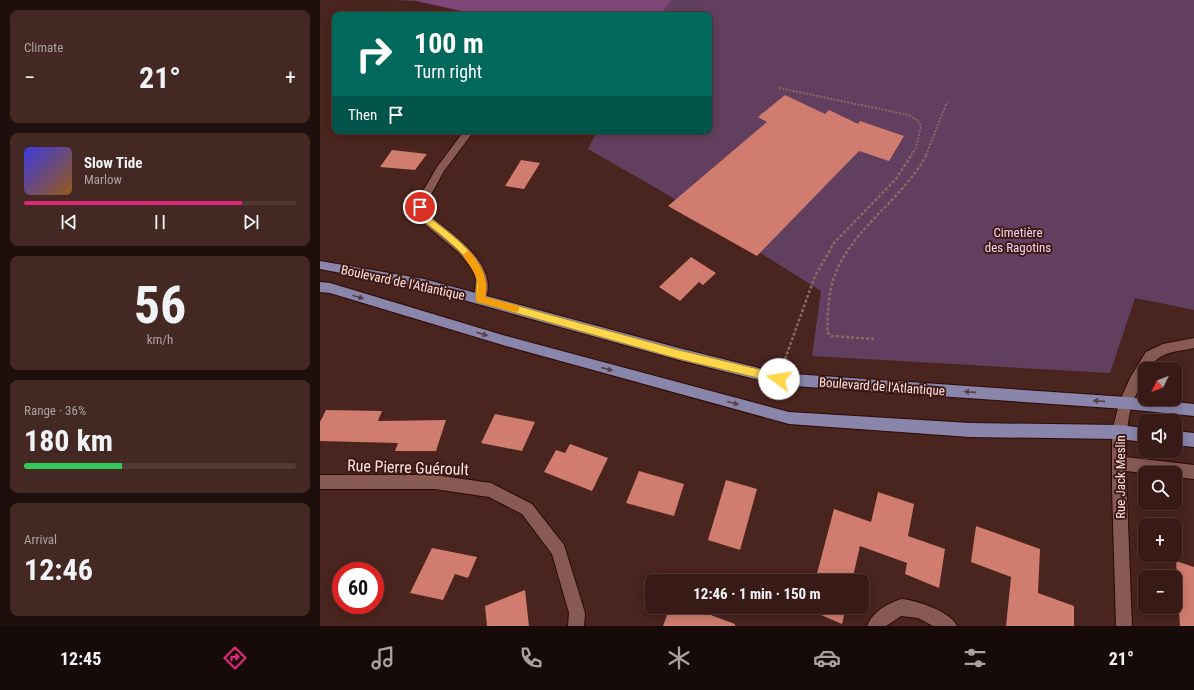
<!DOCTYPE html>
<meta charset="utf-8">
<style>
body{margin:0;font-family:"Roboto Condensed",sans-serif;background:#432823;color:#f1f3f6;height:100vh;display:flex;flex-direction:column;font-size:15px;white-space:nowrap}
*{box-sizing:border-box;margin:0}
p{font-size:13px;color:#aba1a1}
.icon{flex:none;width:22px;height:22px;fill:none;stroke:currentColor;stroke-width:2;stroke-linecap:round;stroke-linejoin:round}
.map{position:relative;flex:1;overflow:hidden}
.side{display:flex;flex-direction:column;gap:10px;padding:10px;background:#1f0f0c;width:320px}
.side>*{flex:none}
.hud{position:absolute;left:12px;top:12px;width:380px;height:122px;border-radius:8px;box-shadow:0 2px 10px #0003,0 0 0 1px #523935;background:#00695c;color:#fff;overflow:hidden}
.needle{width:26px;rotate:227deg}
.fabs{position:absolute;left:818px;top:362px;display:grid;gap:8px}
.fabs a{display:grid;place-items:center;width:44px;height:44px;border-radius:8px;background:#381b16;box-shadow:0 2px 10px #0003,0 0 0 1px #523935;font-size:20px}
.speed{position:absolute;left:12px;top:562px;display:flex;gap:8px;font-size:20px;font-weight:700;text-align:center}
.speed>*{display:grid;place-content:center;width:52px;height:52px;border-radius:50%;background:#381b16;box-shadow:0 2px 10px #0003,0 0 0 1px #523935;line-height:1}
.speed .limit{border:6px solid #d22;background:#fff;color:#111}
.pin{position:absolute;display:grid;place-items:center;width:34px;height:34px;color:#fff;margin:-17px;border:2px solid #fff;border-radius:50%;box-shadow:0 1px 4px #0007}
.me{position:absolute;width:44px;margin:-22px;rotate:284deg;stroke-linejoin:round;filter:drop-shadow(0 0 3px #0008)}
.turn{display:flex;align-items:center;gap:14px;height:84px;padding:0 16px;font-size:18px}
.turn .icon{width:52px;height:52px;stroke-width:2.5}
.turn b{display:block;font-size:28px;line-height:34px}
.then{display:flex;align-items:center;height:38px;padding:0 16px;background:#0003;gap:8px;font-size:15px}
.big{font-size:30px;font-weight:700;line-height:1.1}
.side .tile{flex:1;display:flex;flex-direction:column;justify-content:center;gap:6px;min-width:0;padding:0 14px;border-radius:8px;background:#432823}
.side .dial{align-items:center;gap:0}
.dial b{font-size:52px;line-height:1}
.song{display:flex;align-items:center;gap:12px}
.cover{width:48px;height:48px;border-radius:6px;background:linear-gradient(135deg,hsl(240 70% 55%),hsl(30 70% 35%))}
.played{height:4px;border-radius:2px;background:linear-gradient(90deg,#db2777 80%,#523935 80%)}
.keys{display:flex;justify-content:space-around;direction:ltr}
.heat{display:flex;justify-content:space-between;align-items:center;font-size:22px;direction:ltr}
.charge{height:6px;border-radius:3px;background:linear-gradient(90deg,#34c759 36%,#523935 0)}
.trip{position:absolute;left:325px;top:574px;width:224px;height:40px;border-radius:8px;background:#381b16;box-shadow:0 2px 10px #0003,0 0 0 1px #523935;font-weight:700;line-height:40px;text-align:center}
.tabs{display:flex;height:64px;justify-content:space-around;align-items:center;background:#160b09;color:#aba1a1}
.tabs .icon{width:28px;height:28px}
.tabs .active{color:#db2777}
.tabs b{font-size:18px;color:#f1f3f6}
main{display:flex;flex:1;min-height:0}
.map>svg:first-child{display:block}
</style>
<main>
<section class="side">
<div class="tile"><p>Climate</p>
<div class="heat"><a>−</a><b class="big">21°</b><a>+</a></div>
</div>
<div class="tile">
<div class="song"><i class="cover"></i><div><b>Slow Tide</b><p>Marlow</p></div></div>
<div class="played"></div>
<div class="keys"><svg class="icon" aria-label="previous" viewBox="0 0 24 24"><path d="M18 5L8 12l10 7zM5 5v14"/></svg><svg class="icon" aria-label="pause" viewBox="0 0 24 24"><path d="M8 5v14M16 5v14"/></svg><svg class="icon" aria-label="next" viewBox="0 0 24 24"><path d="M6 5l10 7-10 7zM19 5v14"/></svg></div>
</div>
<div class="tile dial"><b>56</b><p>km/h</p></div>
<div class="tile"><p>Range · 36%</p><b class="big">180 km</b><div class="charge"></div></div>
<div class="tile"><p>Arrival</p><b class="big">12:46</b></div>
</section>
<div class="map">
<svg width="874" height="626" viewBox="0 0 874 626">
<rect width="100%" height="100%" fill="#4a241e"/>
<path fill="#623f5f" d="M75,0H874V310L815,298L790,373L492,356L501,291L343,192L268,149L277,131H389V15H159L95,1Z"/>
<path fill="#7f467a" d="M95,0H351L340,15H159Z"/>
<g fill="#d07c6f">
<path d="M465,95L505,114L509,110L538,124L540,121L584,136L569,161L539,151L437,256L348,206L447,122L438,117Z"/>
<path d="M72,150L107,154L95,170L60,167Z"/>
<path d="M201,160L220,163L204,189L185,186Z"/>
<path d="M371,257L396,273L383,285L379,282L360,301L339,287Z"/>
<path d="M6,410L62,411L58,421L126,420L116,451H75L78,443L0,441V422Z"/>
<path d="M175,414L215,422L202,451L161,443Z"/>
<path d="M250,444L288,458L272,491L224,472L236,450L245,453Z"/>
<path d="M319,471L364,484L354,516L306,503Z"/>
<path d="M406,480L437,489L420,550L388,540Z"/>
<path d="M558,492L594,504L588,536L625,549L619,588L585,574L587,563L540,546L532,581H495L514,509L551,522Z"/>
<path d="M656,526L720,549L718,593L754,606V626H686L691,577L651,562Z"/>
<path d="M112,548L157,557L148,578L135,574L123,600L90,593Z"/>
<path d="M856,561L874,567V626H860Z"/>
<path d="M205,590L209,626H167L165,606Z"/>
<path d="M350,607H369L415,624V626H343Z"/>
<path d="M488,607H526L522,624L487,609Z"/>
</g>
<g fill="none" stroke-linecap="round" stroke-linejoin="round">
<g stroke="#2e0b07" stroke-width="2">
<g id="minor">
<path d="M144,131H154L124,171L104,207L105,212C129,232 183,265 164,302L160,304L156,302L154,299L156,279L152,268L138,252L96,217L94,207L117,167Z"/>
<path d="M874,338V348C856,352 839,351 829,369H825C825,382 816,392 812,404C807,422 806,438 806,457L874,465V479L855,477V473H825L806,471L812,626H796L792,487V432L799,403L810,378L826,352L843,344Z"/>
<path d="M0,475H115L171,483L212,504L244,545L265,613L264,626H248L249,613L232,554L202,514L169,497L115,489H0Z"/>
<path d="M581,599C597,600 631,612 637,626H613L598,618L581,616L566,626H547C553,611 567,604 581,599Z"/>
</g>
</g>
<g stroke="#2e0b07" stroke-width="2">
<g id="major">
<path d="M0,261L104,279L359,348L459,373L806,397L874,404V416L806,409L459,385L359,360L104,289L0,269Z"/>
<path d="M0,282L10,283L186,336L469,412L650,423L799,425L825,428V442L799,439L650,437L469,424L186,346L10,293L0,292Z"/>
<path d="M855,431L874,433V447L855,445Z"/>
</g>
</g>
<g stroke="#8a6863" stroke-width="2" stroke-dasharray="2 1.5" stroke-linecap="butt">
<path d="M459,88L589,115L598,121L601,126L596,148L591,155"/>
<path d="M606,155L627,102"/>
</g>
<g stroke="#8a6863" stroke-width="2.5" stroke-dasharray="3 2" stroke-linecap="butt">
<path d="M554,339L512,336L507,332C508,316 508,299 512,284C527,230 582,202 607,154"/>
<path d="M465,359L495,276L514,243L576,179L592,154"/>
</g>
<path stroke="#8a6863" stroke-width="3" stroke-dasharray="3.5 2.5" stroke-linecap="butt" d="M464,363L466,358"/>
<use href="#minor" fill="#875b54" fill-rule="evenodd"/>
<use href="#major" fill="#8985ab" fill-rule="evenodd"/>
</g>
<defs><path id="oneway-solid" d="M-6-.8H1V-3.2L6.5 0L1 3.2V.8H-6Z"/></defs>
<g fill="#593f49">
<use href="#oneway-solid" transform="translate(38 297) rotate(17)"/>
<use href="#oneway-solid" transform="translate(162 334) rotate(17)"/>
<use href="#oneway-solid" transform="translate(287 369) rotate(15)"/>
<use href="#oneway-solid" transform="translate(650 392) rotate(-176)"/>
<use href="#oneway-solid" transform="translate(779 401) rotate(-176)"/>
<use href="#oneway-solid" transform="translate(413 403) rotate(15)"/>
</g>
<path fill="#ffd54a" stroke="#a68a30" d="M100,204L103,207L104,213C129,234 173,259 165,297L359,350L459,374L464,379L463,382L459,383L359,359L157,302C154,295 159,282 155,272C145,251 115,231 97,216L96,207Z"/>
<path fill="#f59e0b" d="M147,251L150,252C161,267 169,278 165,297L199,306V311L196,312L157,302C155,297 158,292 158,286C157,273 149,266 143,255Z"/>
<g text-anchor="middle" stroke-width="4" stroke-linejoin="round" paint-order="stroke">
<g font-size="13" fill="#f5d3f1" stroke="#3f1a14">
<text x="698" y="237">Cimetière<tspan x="698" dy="15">des Ragotins</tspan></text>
</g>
<g font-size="13" fill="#fee3df" stroke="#3f1a14">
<text transform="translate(83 282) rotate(12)" y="5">Boulevard de l'Atlantique</text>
<text transform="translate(562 386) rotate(4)" y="5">Boulevard de l'Atlantique</text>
<text transform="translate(800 477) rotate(-90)" y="5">Rue Jack Meslin</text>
</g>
<g font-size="16" fill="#fee3df" stroke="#3f1a14">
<text transform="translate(88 467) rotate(2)" y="6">Rue Pierre Guéroult</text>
</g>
</g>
</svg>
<div class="fabs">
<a><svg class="needle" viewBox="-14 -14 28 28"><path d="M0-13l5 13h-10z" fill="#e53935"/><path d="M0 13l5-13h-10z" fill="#aba1a1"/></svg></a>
<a><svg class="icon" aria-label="sound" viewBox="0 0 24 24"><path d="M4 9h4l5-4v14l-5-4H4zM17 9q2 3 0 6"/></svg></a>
<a><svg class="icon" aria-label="search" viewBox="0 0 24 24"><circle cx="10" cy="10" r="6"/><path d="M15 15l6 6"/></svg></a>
<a>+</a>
<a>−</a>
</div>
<div class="speed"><div class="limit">60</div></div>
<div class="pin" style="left:100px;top:207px;background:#d93025"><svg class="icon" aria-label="arrive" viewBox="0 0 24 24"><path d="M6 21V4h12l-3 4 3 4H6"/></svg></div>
<svg class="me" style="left:459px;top:379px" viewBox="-20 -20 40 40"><circle r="19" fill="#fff"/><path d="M0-13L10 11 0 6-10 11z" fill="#ffd54a"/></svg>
<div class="trip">12:46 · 1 min · 150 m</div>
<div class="hud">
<div class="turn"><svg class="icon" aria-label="right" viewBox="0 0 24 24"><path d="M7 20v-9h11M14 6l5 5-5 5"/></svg><div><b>100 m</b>Turn right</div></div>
<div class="then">Then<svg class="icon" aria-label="arrive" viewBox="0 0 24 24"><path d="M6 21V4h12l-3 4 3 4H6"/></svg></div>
</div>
</div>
</main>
<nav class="tabs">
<b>12:45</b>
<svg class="icon active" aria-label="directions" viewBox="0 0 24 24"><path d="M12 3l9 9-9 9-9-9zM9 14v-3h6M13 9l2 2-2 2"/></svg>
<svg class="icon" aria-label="music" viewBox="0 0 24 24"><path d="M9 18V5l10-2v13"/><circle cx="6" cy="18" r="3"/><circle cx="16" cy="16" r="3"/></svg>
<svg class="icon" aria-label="phone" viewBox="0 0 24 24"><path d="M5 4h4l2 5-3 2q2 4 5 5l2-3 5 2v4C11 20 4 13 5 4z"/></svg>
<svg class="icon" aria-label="climate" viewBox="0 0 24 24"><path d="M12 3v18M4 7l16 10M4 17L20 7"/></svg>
<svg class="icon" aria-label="car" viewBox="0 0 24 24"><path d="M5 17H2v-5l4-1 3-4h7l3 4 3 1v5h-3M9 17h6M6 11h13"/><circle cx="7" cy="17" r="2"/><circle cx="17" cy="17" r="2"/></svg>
<svg class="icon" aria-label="filters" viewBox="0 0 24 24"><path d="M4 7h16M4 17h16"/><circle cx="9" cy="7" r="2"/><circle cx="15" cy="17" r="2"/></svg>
<b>21°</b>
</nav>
